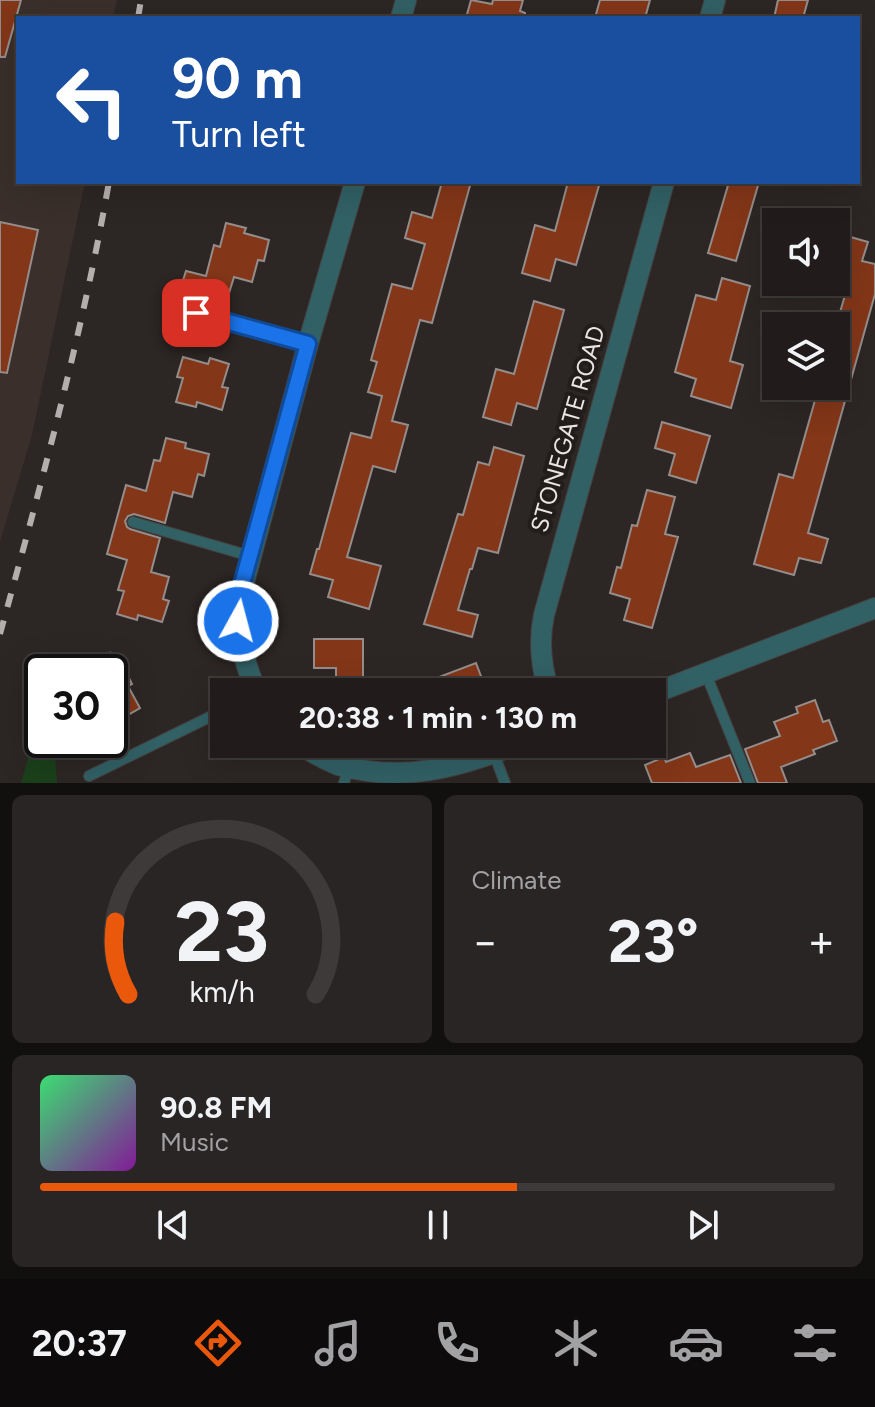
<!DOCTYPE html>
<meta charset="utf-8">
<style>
body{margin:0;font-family:Figtree,sans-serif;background:#292524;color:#f1f3f6;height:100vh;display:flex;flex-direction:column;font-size:30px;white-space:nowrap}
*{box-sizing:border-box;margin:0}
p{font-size:26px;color:#a2a1a3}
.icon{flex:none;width:44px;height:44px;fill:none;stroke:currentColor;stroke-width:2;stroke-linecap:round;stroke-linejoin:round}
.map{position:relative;height:783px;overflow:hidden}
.side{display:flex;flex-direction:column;gap:12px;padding:12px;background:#120f0f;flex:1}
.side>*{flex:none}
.banner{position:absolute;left:16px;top:16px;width:844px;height:168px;border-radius:0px;box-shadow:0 8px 32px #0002,0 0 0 2px #3e3a3a;background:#1a4fa0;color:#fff;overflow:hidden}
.tools{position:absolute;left:762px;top:208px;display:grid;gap:16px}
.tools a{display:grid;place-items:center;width:88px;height:88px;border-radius:0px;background:#211c1b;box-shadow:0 8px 32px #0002,0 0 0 2px #3e3a3a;font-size:40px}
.speed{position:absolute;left:24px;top:654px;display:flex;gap:16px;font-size:40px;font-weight:700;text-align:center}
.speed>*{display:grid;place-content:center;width:104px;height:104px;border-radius:50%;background:#211c1b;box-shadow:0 8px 32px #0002,0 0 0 2px #3e3a3a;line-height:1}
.speed .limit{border:4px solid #111;border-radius:12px;background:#fff;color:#111}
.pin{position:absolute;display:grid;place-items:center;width:68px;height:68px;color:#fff;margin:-34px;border-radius:16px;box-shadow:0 4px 12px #0006}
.me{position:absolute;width:88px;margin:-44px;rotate:7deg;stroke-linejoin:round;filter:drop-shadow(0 0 6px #0008)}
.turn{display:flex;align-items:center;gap:28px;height:168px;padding:0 24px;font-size:36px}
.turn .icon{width:104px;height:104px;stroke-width:2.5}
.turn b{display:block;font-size:56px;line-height:68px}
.big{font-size:60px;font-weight:700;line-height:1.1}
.side .card{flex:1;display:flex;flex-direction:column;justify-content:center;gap:12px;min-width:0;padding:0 28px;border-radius:12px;background:#292524}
.side .dial{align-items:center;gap:0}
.dial svg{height:208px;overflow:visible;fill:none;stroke:#3e3a3a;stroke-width:7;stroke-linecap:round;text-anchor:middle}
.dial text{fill:#f1f3f6;stroke:none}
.song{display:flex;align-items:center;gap:24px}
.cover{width:96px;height:96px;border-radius:12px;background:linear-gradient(135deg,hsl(140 70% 55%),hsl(290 70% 35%))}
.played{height:8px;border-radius:4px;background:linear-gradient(90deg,#ea580c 60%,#3e3a3a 60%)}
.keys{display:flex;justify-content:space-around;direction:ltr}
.heat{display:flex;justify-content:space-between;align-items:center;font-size:44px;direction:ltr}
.side .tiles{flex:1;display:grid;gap:12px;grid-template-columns:1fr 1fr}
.card:last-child{grid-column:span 2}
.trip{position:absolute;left:210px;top:678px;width:456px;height:80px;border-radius:0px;background:#211c1b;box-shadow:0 8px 32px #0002,0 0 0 2px #3e3a3a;font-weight:700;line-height:80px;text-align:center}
.menu{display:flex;height:128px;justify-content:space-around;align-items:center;background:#0d0b0b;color:#a2a1a3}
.menu .icon{width:56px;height:56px}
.menu .selected{color:#ea580c}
.menu b{font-size:36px;color:#f1f3f6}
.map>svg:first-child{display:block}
</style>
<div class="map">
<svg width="875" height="783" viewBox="0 0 875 783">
<rect width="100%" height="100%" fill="#2c2624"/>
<path fill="#3a2f2a" d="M0,0H117L113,18H18V182H85L32,435L0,542Z"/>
<path fill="#1b401a" d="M42,708V740H54L57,783H21Z"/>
<g fill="#833618" stroke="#948d8b" stroke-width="2">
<path d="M0,0H21L5,57H0Z"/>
<path d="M471,0L492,4L493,0H523L520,11L525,13V18H466Z"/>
<path d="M600,0H650L645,18H595Z"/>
<path d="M778,0H808L803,18H774Z"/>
<path d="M442,182H471L432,323L420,320L392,421L408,425L395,472L373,466L347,557L381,566L369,609L328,597L333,580L310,574L317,549H319L351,433L371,438L382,396L368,392L377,362L371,360L392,284L412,289L425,244L405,238L412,212L432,218Z"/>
<path d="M568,182H600L576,265L556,259L550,281L522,273L535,225L555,231Z"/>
<path d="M729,182H759L736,261L708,253Z"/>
<path d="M0,222L38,230L7,373L0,372Z"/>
<path d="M226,223L246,228L244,233L269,240L264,261L258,260L252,282L234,277L225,306L179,293L186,271L206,276L214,245L220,247Z"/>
<path d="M840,234L868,242L862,261L875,264V294L808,533L828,539L821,563L799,558L794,575L754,564L779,474L793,478L819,386H836V326L848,285L836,281V247Z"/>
<path d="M722,278L750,286L730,361L743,365L731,408L691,396L696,379L675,372L696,295L716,300Z"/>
<path d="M534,301L564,310L537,409L517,403L511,425L483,417L496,369L514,374Z"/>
<path d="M183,357L208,364L210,358L229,364L222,387L228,388L222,410L197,402L196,407L176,402L183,378L177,377Z"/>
<path d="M662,422L710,436L696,483L669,475L675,454L655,448Z"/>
<path d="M166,438L186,443L185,448L209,454L204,476L198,474L192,497L173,492L165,523L134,514L128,516L125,521L127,527L130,529L160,538L151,572L169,577L163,599L169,601L162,622L138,615L137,620L117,614L124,591L118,590L127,560L107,554L126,485L146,491L154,460L160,461Z"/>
<path d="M494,447L524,456L498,553L478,548L472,569H470L458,610L478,615L472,637L424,624L458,514L463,515L478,462L489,465Z"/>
<path d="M647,490L675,497L665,534L678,537L652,628L624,620L630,599L610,593L617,567L621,568L632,525L637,526Z"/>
<path d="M314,639H363V689H336V668H314Z"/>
<path d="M110,652L118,668L123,666L132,684L128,686L140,708L121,719L118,714L110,718Z"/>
<path d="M476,663L487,692H436L431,680Z"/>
<path d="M815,700L823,722L829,720L837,741L813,750L815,754L781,767L787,783H758L745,749L780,736L774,722L798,713L796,707Z"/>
<path d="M690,753L696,767L730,755L741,783H652L645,765L664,757L666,762Z"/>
</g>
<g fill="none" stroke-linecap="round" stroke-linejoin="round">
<g stroke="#46413f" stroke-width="12">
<g id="service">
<path d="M196,313L308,344"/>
<path d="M133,522L250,556"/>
<path d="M706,674L750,783"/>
<path d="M494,754L505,783"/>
<path d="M89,776L224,710"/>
<path d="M344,783L348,770"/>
</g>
</g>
<g stroke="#46413f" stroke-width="22">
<g id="minor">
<path d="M401,18L406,0"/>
<path d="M710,18L715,0"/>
<path d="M257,692C243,662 237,634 239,601L308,344L355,182"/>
<path d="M549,692C541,666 538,642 544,615L664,182"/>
<path d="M652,694L875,608"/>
<path d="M300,744C312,753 324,759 338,765C403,783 457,768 518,744"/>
</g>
</g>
<use href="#service" stroke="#316065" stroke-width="10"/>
<use href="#minor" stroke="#316065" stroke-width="20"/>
<g stroke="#b4afae" stroke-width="6" stroke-dasharray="14 14" stroke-linecap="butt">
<path d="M138,18L141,0"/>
<path d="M0,634C41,485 82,335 109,182"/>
</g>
</g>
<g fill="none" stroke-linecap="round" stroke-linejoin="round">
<g stroke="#114b97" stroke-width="20">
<path id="route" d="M196,313L308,344L242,584L238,621"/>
</g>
<use href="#route" stroke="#1a73e8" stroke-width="14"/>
</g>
<g text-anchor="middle" stroke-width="8" stroke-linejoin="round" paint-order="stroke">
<g font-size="24" fill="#e9e5e4" stroke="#221d1b">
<text transform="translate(568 429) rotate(-74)" y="8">STONEGATE ROAD</text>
</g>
</g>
</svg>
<div class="tools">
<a><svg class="icon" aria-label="sound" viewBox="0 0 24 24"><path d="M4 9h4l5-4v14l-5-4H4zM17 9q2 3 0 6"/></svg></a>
<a><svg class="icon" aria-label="layers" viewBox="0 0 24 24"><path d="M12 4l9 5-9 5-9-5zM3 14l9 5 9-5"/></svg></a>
</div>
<div class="speed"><div class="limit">30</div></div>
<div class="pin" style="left:196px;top:313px;background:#d93025"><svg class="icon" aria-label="arrive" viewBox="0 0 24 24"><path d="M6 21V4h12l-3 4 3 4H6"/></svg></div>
<svg class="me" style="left:238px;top:621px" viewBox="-20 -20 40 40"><circle r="17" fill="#1a73e8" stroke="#fff" stroke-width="3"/><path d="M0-11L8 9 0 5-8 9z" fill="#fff"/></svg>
<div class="trip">20:38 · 1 min · 130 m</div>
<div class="banner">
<div class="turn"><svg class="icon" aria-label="left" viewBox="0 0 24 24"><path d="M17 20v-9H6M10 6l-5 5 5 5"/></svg><div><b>90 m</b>Turn left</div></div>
</div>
</div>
<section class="side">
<div class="tiles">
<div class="card dial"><svg viewBox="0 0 100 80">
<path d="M14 69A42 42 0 1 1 86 69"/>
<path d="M14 69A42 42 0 0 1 9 41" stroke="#ea580c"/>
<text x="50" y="56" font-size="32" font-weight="700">23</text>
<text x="50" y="72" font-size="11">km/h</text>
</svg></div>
<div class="card"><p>Climate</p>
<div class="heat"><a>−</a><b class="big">23°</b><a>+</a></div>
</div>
<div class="card">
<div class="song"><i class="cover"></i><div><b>90.8 FM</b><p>Music</p></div></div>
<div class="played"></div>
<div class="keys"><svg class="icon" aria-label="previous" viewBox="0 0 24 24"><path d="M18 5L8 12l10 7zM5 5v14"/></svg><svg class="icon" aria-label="pause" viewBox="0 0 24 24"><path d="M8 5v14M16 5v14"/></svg><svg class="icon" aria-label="next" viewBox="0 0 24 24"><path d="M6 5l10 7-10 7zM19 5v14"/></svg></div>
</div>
</div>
</section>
<nav class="menu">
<b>20:37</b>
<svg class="icon selected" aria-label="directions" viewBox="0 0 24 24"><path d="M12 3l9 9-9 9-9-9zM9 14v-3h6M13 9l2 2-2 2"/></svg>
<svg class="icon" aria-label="music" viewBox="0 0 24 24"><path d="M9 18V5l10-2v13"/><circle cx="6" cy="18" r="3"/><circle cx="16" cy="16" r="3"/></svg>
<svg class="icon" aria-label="phone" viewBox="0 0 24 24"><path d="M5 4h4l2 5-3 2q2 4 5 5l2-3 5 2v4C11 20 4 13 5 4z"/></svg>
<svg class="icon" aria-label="climate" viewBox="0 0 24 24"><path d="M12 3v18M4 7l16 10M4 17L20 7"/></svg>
<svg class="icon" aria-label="car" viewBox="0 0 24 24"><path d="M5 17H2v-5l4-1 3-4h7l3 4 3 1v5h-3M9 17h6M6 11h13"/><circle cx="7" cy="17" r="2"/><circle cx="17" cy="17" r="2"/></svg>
<svg class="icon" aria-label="filters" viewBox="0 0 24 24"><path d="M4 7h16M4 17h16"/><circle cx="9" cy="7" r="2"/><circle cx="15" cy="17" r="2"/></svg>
</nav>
